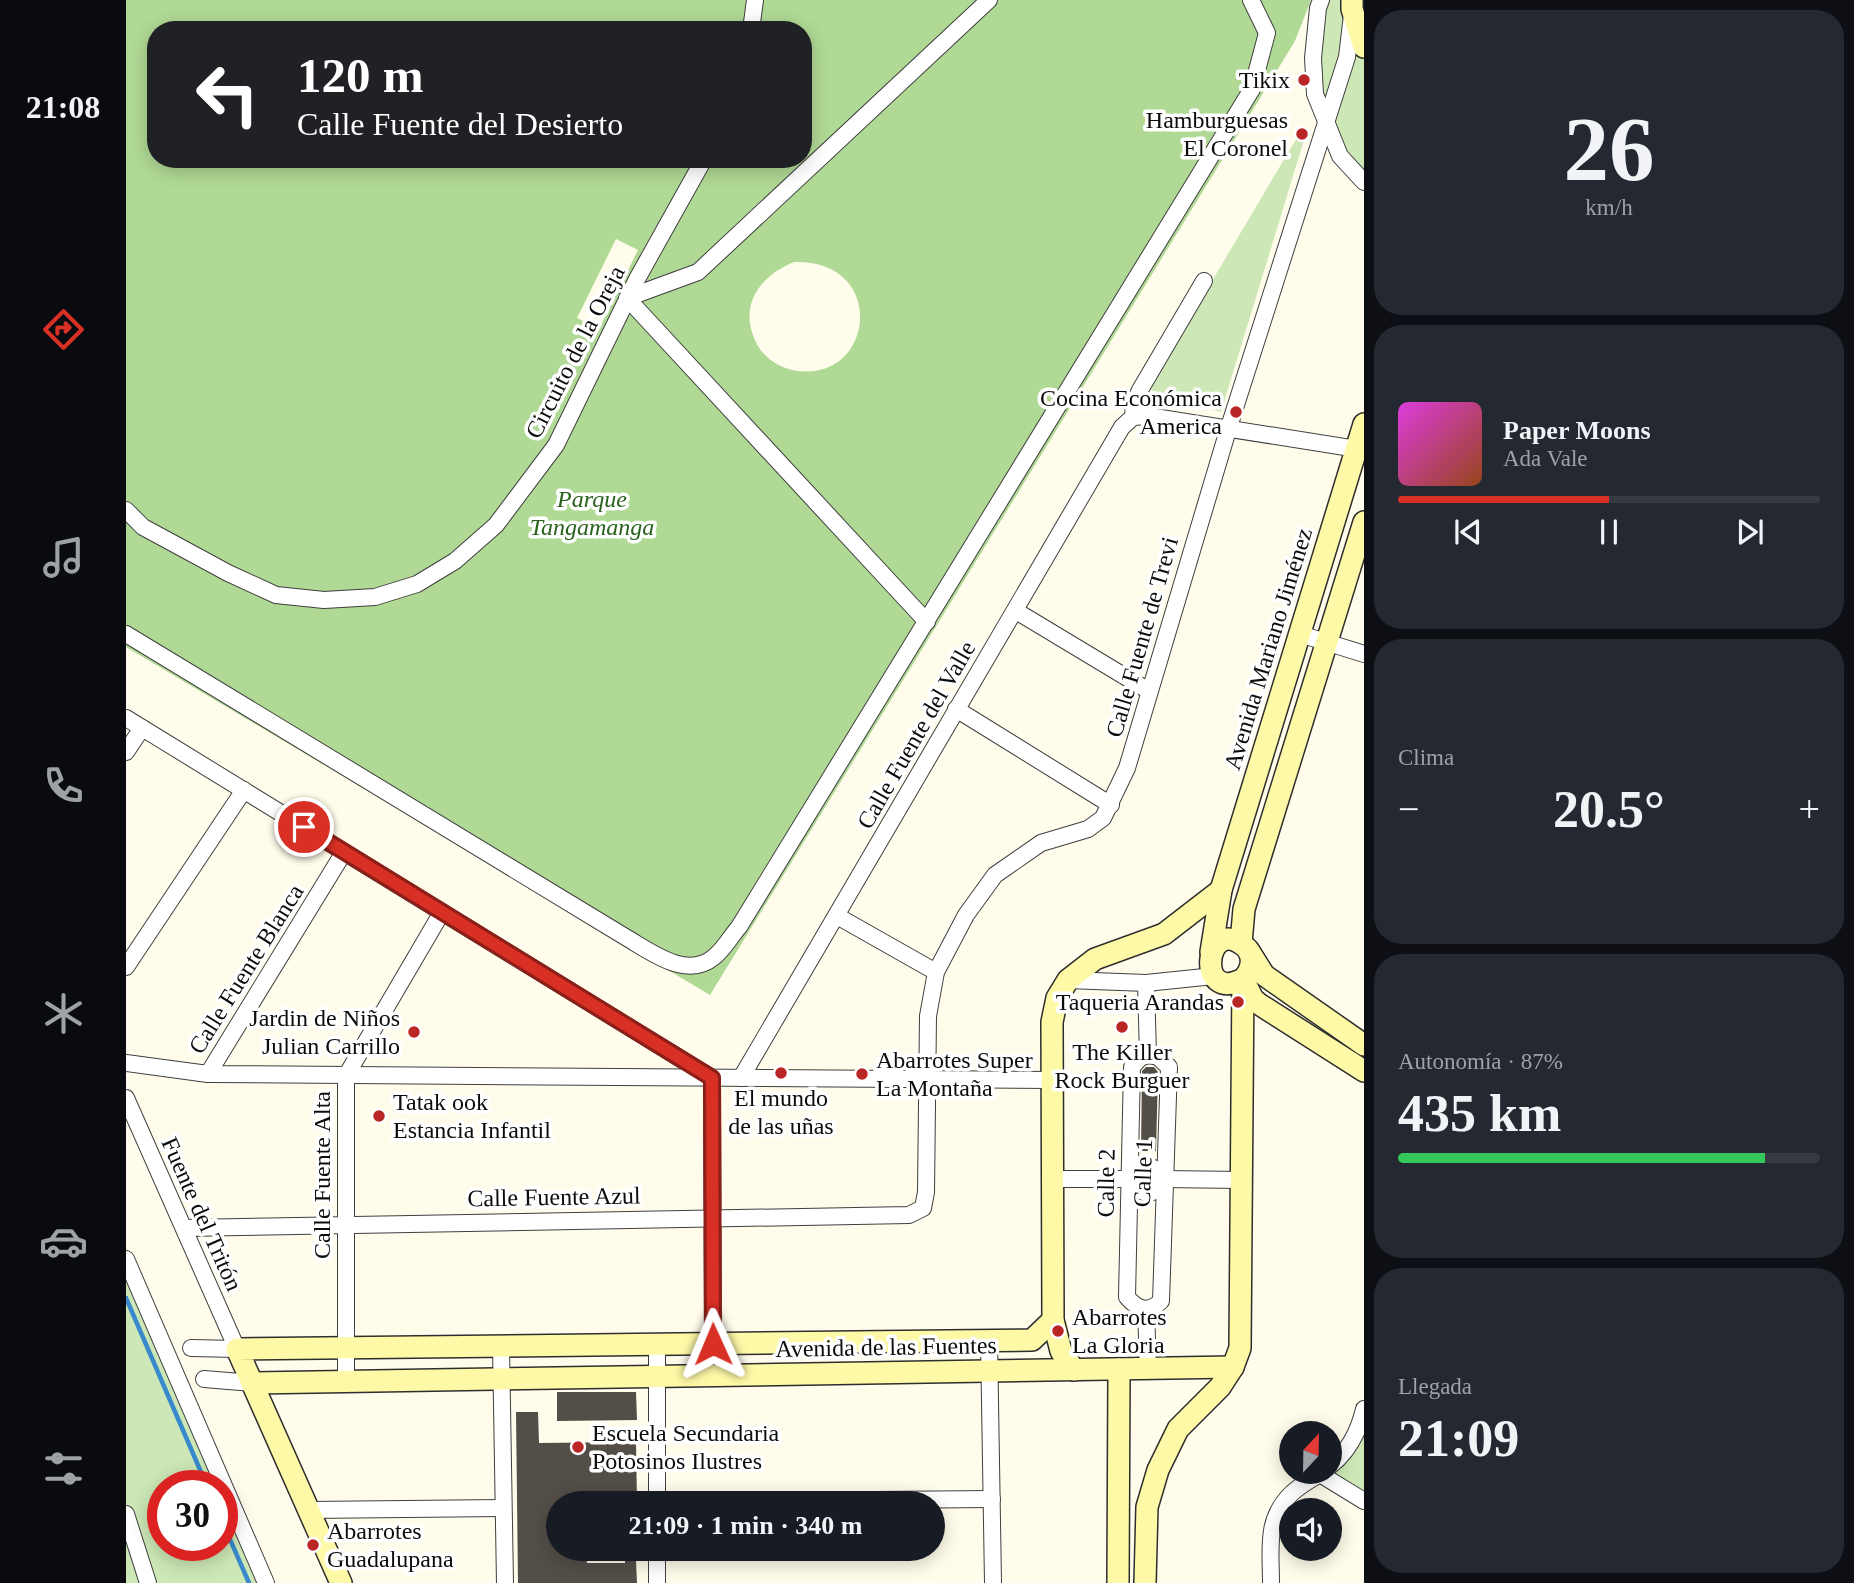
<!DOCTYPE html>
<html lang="es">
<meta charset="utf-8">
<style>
body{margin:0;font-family:"Times New Roman",serif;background:#242831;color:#f1f3f6;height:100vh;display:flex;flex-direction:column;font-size:26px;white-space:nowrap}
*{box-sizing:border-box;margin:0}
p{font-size:23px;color:#9ea1a6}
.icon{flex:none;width:38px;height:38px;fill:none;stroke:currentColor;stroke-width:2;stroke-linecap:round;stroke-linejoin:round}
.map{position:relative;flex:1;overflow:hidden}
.side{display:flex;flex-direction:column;gap:10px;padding:10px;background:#0d0f14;width:490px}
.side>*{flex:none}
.banner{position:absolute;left:21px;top:21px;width:665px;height:147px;border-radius:28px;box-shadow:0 4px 18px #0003;background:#202124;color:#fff;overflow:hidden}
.needle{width:46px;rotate:22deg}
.controls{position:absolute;left:1153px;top:1421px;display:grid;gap:14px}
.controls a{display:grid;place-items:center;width:63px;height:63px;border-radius:50%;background:#171b24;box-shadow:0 4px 18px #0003;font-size:35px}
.speed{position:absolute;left:21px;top:1470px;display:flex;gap:14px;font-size:35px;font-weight:700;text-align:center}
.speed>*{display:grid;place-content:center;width:91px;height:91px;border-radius:50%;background:#171b24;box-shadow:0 4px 18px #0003;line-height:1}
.speed .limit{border:10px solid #d22;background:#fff;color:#111}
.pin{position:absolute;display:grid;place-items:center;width:60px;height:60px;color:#fff;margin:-30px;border:4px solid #fff;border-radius:50%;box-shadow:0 2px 7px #0007}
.me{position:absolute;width:77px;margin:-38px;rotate:359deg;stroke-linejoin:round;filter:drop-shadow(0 0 5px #0008)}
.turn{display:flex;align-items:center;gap:24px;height:147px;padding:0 35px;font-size:32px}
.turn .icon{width:91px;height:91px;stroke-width:2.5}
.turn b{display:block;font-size:49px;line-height:60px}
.big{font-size:52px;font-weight:600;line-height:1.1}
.side .card{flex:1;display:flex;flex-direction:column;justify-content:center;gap:10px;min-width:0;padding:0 24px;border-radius:28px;background:#242831}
.side .dial{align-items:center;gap:0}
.dial b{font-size:91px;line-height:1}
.song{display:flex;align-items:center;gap:21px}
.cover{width:84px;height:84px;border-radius:10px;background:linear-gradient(135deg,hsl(300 70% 55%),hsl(20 70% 35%))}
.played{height:7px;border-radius:4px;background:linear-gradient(90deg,#d93025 50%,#363941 50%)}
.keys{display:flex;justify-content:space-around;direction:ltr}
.heat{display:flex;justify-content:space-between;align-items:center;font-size:38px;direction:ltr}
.charge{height:10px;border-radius:5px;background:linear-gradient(90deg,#34c759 87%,#363941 0)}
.trip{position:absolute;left:420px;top:1491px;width:399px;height:70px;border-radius:35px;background:#171b24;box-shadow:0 4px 18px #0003;font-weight:600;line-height:70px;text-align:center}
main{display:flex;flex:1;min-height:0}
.tab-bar{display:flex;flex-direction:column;width:126px;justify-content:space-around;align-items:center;background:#090b0e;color:#9ea1a6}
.tab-bar .icon{width:49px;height:49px}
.tab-bar .active{color:#d93025}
.tab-bar b{font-size:32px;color:#f1f3f6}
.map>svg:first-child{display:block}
</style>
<main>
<nav class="tab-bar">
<b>21:08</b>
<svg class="icon active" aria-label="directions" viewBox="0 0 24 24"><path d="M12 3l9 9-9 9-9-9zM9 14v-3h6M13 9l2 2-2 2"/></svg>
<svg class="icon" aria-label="music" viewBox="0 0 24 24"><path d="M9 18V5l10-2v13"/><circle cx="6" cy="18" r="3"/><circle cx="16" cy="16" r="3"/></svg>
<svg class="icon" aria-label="phone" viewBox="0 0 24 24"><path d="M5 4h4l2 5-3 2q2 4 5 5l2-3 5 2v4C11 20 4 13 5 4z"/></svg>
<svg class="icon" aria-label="climate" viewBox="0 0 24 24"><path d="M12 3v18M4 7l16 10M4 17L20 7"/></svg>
<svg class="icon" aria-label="car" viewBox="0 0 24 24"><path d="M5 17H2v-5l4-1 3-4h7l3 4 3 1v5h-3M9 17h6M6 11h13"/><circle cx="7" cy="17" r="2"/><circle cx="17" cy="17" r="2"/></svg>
<svg class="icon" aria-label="filters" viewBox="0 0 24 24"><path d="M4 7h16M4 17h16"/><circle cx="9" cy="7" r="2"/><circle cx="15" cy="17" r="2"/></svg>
</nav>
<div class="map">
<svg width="1238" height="1583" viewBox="0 0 1238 1583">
<rect width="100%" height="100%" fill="#fffceb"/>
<g fill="#cde8b6" fill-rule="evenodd">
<path d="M1195,0H1221L1238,49V182L1214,156L1187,58Z"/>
<path d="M1172,136L1178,140L1095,412L1022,389Z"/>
<path d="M0,1247L13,1278L149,1583H0ZM37,1486H96V1545H37Z"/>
<path d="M1238,1409V1501L1197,1472Z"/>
</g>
<path fill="#b0d995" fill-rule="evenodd" d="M0,0H1185L1169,41L584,995L0,647ZM30,30H677V159H30ZM490,239L512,250L473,329L451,318ZM668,262C762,259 749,381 672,371C656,369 640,360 632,346C611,309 631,277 668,262Z"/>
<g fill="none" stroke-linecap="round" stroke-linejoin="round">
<g stroke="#388acc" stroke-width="4.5">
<path d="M0,1298L81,1486"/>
<path d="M96,1521L123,1583"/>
</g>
</g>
<g fill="#544e48">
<path d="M1020,1067H1028L1032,1072L1030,1151H1015L1016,1071Z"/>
<path d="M431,1392H510L511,1420L431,1421Z"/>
<path d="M390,1412H412L413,1443L510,1442L511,1503H432V1549H460L461,1563H499V1561H510L511,1583H392Z"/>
</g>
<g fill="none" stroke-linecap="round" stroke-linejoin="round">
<g stroke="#3f3f3f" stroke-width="18">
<g id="street">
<path d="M1195,0L1192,8L1187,58L1189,94L1214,156L1238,182"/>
<path d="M625,30L629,0"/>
<path d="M1007,417L1008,403L1014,390L1078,281"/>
<path d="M0,510L17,527L102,573L150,595L198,600L249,597L291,584L329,561L370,525L430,445L511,279L578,159"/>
<path d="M890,611L1023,691"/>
<path d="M801,622L501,298L572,272L863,0"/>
<path d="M0,634L501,938C525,952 561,980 588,957C598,949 605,936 613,927L1126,89L1141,33L1125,0"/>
<path d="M1174,634L1238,654"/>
<path d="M830,709L985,805"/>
<path d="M0,718L586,1078L587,1344"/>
<path d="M0,752L16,728"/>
<path d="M711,916L810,972"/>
<path d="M0,967L118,790"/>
<path d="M942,980L1020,983L1088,976"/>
<path d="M1020,983L1022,1055"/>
<path d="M1022,1055L1032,1057L1043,1067L1035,1301C1022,1314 1011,1309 1001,1297L1006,1067L1014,1058Z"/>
<path d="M0,1063L82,1074L926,1080"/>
<path d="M82,1074L218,852"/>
<path d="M615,1078L996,427L1007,417L1022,416L1238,450"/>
<path d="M0,1098L111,1349L65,1348"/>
<circle cx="1022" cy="1180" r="13"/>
<path d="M927,1179H1008"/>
<path d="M1035,1179L1116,1180"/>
<path d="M58,1228L783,1215L797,1208L800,1192L802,1016L810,972L840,915L869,875L915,843L962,829L977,818L1001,768L1102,430L1221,57L1226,15"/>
<path d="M0,1259L140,1583"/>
<path d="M1020,1309L1022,1368"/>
<path d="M863,1341L867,1583"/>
<path d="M531,1344V1503"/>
<path d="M375,1346L379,1583"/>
<path d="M78,1379L127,1383"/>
<path d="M220,1382V1076L316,912"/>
<path d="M1204,1466C1222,1452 1233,1430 1238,1409"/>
<path d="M1194,1474L1238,1501"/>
<path d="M531,1502L866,1499"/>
<path d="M182,1510L377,1508"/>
<path d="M0,1514L22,1583"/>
<path d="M531,1549V1583"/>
<path d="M1145,1583C1145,1549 1139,1520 1165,1494C1174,1485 1186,1479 1197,1472"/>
</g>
</g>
<g stroke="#2e2e2e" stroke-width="24">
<g id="secondary">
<path d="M1226,0V9L1238,47"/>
<path d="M1115,943L1118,909L1238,522"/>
<path d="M1123,951L1138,975L1238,1045"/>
<path d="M1085,952L1095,890L1238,424"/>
<path d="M1118,981L1127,999L1133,1004L1238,1071"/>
<path d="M948,1370L935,1351L927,1320L926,1022L931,998L942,980L969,959L1038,934L1095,890"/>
<path d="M127,1383L1107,1367"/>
<path d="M215,1583L111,1349L906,1340L927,1320"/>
<path d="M992,1583L993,1369"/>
<path d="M1019,1583L1021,1507L1032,1470L1052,1429L1094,1387L1107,1367L1114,1348L1117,979C1127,969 1129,954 1117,945C1079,916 1069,1004 1117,979"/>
</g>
</g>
<use href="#street" stroke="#fff" stroke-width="16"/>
<use href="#secondary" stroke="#fef9a6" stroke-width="21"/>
</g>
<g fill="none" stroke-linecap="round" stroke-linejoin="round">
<g stroke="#8d1f18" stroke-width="18">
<path id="route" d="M178,827L586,1078L587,1344"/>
</g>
<use href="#route" stroke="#d93025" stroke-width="12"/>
</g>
<g fill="#ba2626" stroke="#fff" stroke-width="2.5">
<circle cx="1178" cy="80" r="7"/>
<circle cx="1176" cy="134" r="7"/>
<circle cx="1110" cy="412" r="7"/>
<circle cx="1112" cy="1002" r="7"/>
<circle cx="996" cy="1027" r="7"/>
<circle cx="288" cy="1032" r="7"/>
<circle cx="655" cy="1073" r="7"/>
<circle cx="736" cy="1074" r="7"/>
<circle cx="253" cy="1116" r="7"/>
<circle cx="932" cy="1331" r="7"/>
<circle cx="452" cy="1447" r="7"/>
<circle cx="187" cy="1545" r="7"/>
</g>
<g text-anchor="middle" stroke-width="7" stroke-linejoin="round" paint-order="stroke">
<g font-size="24" fill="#0c0c0c" stroke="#fff" text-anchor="end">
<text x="1164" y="88">Tikix</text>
<text x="1162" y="128">Hamburguesas<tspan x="1162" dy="28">El Coronel</tspan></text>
<text x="1096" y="406">Cocina Económica<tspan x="1096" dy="28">America</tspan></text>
<text x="1098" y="1010">Taqueria Arandas</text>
<text x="274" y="1026">Jardin de Niños<tspan x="274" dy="28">Julian Carrillo</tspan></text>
<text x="996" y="1060" text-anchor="middle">The Killer<tspan x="996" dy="28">Rock Burguer</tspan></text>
<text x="750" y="1068" text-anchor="start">Abarrotes Super<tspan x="750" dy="28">La Montaña</tspan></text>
<text x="655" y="1106" text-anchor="middle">El mundo<tspan x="655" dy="28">de las uñas</tspan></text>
<text x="267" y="1110" text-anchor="start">Tatak ook<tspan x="267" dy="28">Estancia Infantil</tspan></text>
<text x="946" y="1325" text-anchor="start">Abarrotes<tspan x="946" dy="28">La Gloria</tspan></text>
<text x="466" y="1441" text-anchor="start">Escuela Secundaria<tspan x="466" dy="28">Potosinos Ilustres</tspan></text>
<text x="201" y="1539" text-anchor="start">Abarrotes<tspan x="201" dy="28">Guadalupana</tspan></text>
</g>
<g font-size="24" fill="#0c0c0c" stroke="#fff">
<text transform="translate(449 352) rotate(-63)" y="8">Circuito de la Oreja</text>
<text transform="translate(1016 637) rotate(-74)" y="8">Calle Fuente de Trevi</text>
<text transform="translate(1142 649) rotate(-73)" y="8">Avenida Mariano Jiménez</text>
<text transform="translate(790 735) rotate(-60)" y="8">Calle Fuente del Valle</text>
<text transform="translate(120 969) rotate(-58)" y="8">Calle Fuente Blanca</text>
<text transform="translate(1017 1173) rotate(-88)" y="8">Calle 1</text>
<text transform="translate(196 1175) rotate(-90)" y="8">Calle Fuente Alta</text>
<text transform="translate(980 1183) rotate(-89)" y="8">Calle 2</text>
<text transform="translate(428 1197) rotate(-1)" y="8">Calle Fuente Azul</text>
<text transform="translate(76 1214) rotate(66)" y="8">Fuente del Tritón</text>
<text transform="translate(760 1347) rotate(-1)" y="8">Avenida de las Fuentes</text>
</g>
<g font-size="24" font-style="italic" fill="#28621d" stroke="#fff">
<text x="466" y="507">Parque<tspan x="466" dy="28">Tangamanga</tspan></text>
</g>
</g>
</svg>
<div class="controls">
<a><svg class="needle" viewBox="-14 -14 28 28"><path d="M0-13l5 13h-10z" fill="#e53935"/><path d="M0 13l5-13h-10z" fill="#9ea1a6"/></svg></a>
<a><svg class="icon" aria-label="sound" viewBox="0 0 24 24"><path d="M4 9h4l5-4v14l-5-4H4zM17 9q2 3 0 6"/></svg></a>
</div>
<div class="speed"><div class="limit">30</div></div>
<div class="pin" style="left:178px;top:827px;background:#d93025"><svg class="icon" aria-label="arrive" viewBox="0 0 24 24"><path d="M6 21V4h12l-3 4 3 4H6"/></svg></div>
<svg class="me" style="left:587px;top:1344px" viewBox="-20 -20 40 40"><path d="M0-17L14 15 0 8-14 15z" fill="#d93025" stroke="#fff" stroke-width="4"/></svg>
<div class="trip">21:09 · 1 min · 340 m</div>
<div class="banner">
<div class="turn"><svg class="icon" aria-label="left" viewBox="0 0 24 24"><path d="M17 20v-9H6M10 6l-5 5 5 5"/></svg><div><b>120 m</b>Calle Fuente del Desierto</div></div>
</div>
</div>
<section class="side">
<div class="card dial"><b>26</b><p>km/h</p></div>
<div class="card">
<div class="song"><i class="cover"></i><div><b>Paper Moons</b><p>Ada Vale</p></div></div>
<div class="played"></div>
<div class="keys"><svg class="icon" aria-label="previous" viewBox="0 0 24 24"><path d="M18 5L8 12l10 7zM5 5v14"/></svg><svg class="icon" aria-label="pause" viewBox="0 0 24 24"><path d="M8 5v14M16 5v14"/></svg><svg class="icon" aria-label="next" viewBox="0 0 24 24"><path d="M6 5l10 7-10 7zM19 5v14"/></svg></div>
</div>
<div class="card"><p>Clima</p>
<div class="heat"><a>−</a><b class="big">20.5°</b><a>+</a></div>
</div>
<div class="card"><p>Autonomía · 87%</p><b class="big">435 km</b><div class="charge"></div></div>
<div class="card"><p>Llegada</p><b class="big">21:09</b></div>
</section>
</main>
